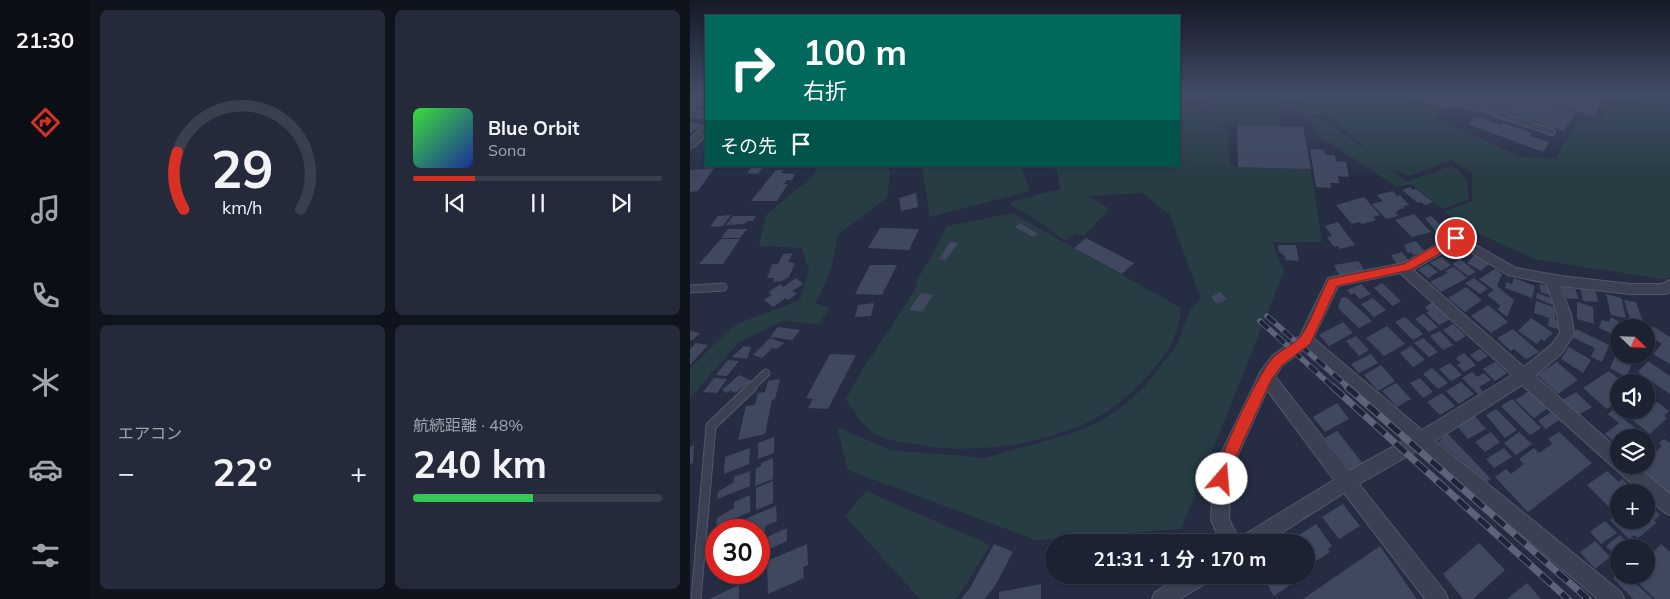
<!DOCTYPE html>
<html lang="ja">
<meta charset="utf-8">
<style>
body{margin:0;font-family:Mulish,"Noto Sans JP",sans-serif;background:#252a3a;color:#f1f3f6;height:100vh;display:flex;flex-direction:column;font-size:19px;white-space:nowrap}
*{box-sizing:border-box;margin:0}
p{font-size:16px;color:#a0a4ac}
.icon{flex:none;width:28px;height:28px;fill:none;stroke:currentColor;stroke-width:2;stroke-linecap:round;stroke-linejoin:round}
.map{position:relative;flex:1;overflow:hidden}
.details{display:flex;flex-direction:column;gap:10px;padding:10px;background:#0f131c;width:600px}
.details>*{flex:none}
.top-card{position:absolute;left:15px;top:15px;width:475px;height:152px;border-radius:0px;box-shadow:0 1px 4px #0004,0 0 0 1px #3a3f4d;background:#00695c;color:#fff;overflow:hidden}
.needle{width:32px;rotate:113deg}
.tools{position:absolute;left:920px;top:319px;display:grid;gap:10px}
.tools a{display:grid;place-items:center;width:45px;height:45px;border-radius:50%;background:#1c2232;box-shadow:0 1px 4px #0004,0 0 0 1px #3a3f4d;font-size:25px}
.speed{position:absolute;left:15px;top:519px;display:flex;gap:10px;font-size:25px;font-weight:700;text-align:center}
.speed>*{display:grid;place-content:center;width:65px;height:65px;border-radius:50%;background:#1c2232;box-shadow:0 1px 4px #0004,0 0 0 1px #3a3f4d;line-height:1}
.speed .limit{border:8px solid #d22;background:#fff;color:#111}
.pin{position:absolute;display:grid;place-items:center;width:42px;height:42px;color:#fff;margin:-21px;border:2px solid #fff;border-radius:50%;box-shadow:0 1px 5px #0007}
.me{position:absolute;width:55px;margin:-28px;rotate:18deg;stroke-linejoin:round;filter:drop-shadow(0 0 4px #0008)}
.turn{display:flex;align-items:center;gap:18px;height:105px;padding:0 15px;font-size:22px}
.turn .icon{width:65px;height:65px;stroke-width:2.5}
.turn b{display:block;font-size:35px;line-height:42px}
.then{display:flex;align-items:center;height:48px;padding:0 15px;background:#0003;gap:10px;font-size:19px}
.big{font-size:38px;font-weight:700;line-height:1.1}
.details .card{flex:1;display:flex;flex-direction:column;justify-content:center;gap:8px;min-width:0;padding:0 18px;border-radius:8px;background:#252a3a}
.details .dial{align-items:center;gap:0}
.dial svg{height:130px;overflow:visible;fill:none;stroke:#3a3f4d;stroke-width:7;stroke-linecap:round;text-anchor:middle}
.dial text{fill:#f1f3f6;stroke:none}
.song{display:flex;align-items:center;gap:15px}
.cover{width:60px;height:60px;border-radius:8px;background:linear-gradient(135deg,hsl(120 70% 55%),hsl(230 70% 35%))}
.played{height:5px;border-radius:2px;background:linear-gradient(90deg,#d93025 25%,#3a3f4d 25%)}
.keys{display:flex;justify-content:space-around;direction:ltr}
.heat{display:flex;justify-content:space-between;align-items:center;font-size:28px;direction:ltr}
.charge{height:8px;border-radius:4px;background:linear-gradient(90deg,#34c759 48%,#3a3f4d 0)}
.details .tiles{flex:1;display:grid;gap:10px;grid-template-columns:repeat(2,1fr)}
.trip{position:absolute;left:355px;top:534px;width:270px;height:50px;border-radius:25px;background:#1c2232;box-shadow:0 1px 4px #0004,0 0 0 1px #3a3f4d;font-weight:700;line-height:50px;text-align:center}
main{display:flex;flex:1;min-height:0}
.tab-bar{display:flex;flex-direction:column;width:90px;justify-content:space-around;align-items:center;background:#0b0e14;color:#a0a4ac}
.tab-bar .icon{width:35px;height:35px}
.tab-bar .current{color:#d93025}
.tab-bar b{font-size:22px;color:#f1f3f6}
.map>svg:first-child{display:block}
</style>
<main>
<nav class="tab-bar">
<b>21:30</b>
<svg class="icon current" aria-label="directions" viewBox="0 0 24 24"><path d="M12 3l9 9-9 9-9-9zM9 14v-3h6M13 9l2 2-2 2"/></svg>
<svg class="icon" aria-label="music" viewBox="0 0 24 24"><path d="M9 18V5l10-2v13"/><circle cx="6" cy="18" r="3"/><circle cx="16" cy="16" r="3"/></svg>
<svg class="icon" aria-label="phone" viewBox="0 0 24 24"><path d="M5 4h4l2 5-3 2q2 4 5 5l2-3 5 2v4C11 20 4 13 5 4z"/></svg>
<svg class="icon" aria-label="climate" viewBox="0 0 24 24"><path d="M12 3v18M4 7l16 10M4 17L20 7"/></svg>
<svg class="icon" aria-label="car" viewBox="0 0 24 24"><path d="M5 17H2v-5l4-1 3-4h7l3 4 3 1v5h-3M9 17h6M6 11h13"/><circle cx="7" cy="17" r="2"/><circle cx="17" cy="17" r="2"/></svg>
<svg class="icon" aria-label="filters" viewBox="0 0 24 24"><path d="M4 7h16M4 17h16"/><circle cx="9" cy="7" r="2"/><circle cx="15" cy="17" r="2"/></svg>
</nav>
<section class="details">
<div class="tiles">
<div class="card dial"><svg viewBox="0 0 100 80">
<path d="M14 69A42 42 0 1 1 86 69"/>
<path d="M14 69A42 42 0 0 1 10 34" stroke="#d93025"/>
<text x="50" y="56" font-size="32" font-weight="700">29</text>
<text x="50" y="72" font-size="11">km/h</text>
</svg></div>
<div class="card">
<div class="song"><i class="cover"></i><div><b>Blue Orbit</b><p>Sona</p></div></div>
<div class="played"></div>
<div class="keys"><svg class="icon" aria-label="previous" viewBox="0 0 24 24"><path d="M18 5L8 12l10 7zM5 5v14"/></svg><svg class="icon" aria-label="pause" viewBox="0 0 24 24"><path d="M8 5v14M16 5v14"/></svg><svg class="icon" aria-label="next" viewBox="0 0 24 24"><path d="M6 5l10 7-10 7zM19 5v14"/></svg></div>
</div>
<div class="card"><p>エアコン</p>
<div class="heat"><a>−</a><b class="big">22°</b><a>+</a></div>
</div>
<div class="card"><p>航続距離 · 48%</p><b class="big">240 km</b><div class="charge"></div></div>
</div>
</section>
<div class="map">
<svg width="980" height="599" viewBox="0 0 980 599">
<rect width="100%" height="100%" fill="#262d43"/>
<g fill="#283c44">
<path d="M519,94H588L590,127L530,124L538,132L539,162L548,167L621,169L632,242H582L594,271L491,529L346,540L158,470L147,427L201,450L295,458L386,432L411,421L436,404L456,385L487,345L500,310L511,299L480,215L453,193L400,196L419,209L394,236L386,233L375,241L347,220L321,205L320,202L361,191L370,190L367,170L363,166H489V98L517,115Z"/>
<path d="M644,94H705L714,100L747,111V120L832,157L866,158L890,120L907,124L925,99L945,106L954,94L971,96L980,95V276L976,280L845,259L794,236L754,212L782,201V173L761,160L720,176L703,170L717,181L762,166C778,177 777,180 779,199L753,209L721,184L707,187L632,138L619,118L631,117L681,154L637,114L610,116L607,108L611,98H644Z"/>
<path d="M126,166H198L200,174L197,198L148,234L141,269L126,303L139,308L129,324L93,321L49,342L0,398V368L44,325L110,300L119,271L112,248L69,246L76,215L125,174Z"/>
<path d="M232,166H331L340,191L240,217Z"/>
<path d="M322,213L491,308C488,337 478,353 459,374C445,390 428,405 410,416C361,444 284,455 229,445C214,442 196,441 182,432C172,424 163,410 156,399L169,375L217,303L226,287L228,278L241,258L257,226Z"/>
<path d="M176,491L300,545L274,588L265,599H230L155,516Z"/>
</g>
<g fill="#404860">
<path d="M0,94H16L0,103Z"/>
<path d="M713,94H811L796,113L760,107L758,110Z"/>
<path d="M822,94H830L886,112L874,131L811,109Z"/>
<path d="M836,94H903L914,98L904,117Z"/>
<path d="M919,94H940L937,100Z"/>
<path d="M9,100L16,102L4,109L0,108L1,105Z"/>
<path d="M784,116L811,125L813,123L842,133L840,136L859,142L853,152L778,124Z"/>
<path d="M0,122L12,125L0,133Z"/>
<path d="M547,125L613,127L621,169L548,167Z"/>
<path d="M620,149L634,150L635,155H645L646,161L656,162L659,177L648,176L649,183H640L641,188L626,187Z"/>
<path d="M63,166H74L68,174L57,173Z"/>
<path d="M24,168L8,191L0,192V170Z"/>
<path d="M86,170H93L91,173L105,174L102,180H97L94,184H98L87,201H61Z"/>
<path d="M720,187L723,190L726,189L743,202L735,205L731,202L728,203L712,190Z"/>
<path d="M703,191L707,196L710,195L719,205L713,206L715,208L707,210L708,212H705L708,216L696,219L682,204L693,201L687,195Z"/>
<path d="M226,193L228,207L211,211L209,198Z"/>
<path d="M674,197L690,215L683,217L686,220L672,224L669,222L662,224L646,205Z"/>
<path d="M724,214L741,232L722,237L705,220Z"/>
<path d="M41,215L33,226L20,227L28,216Z"/>
<path d="M43,216H66L63,221H57L54,224L36,225Z"/>
<path d="M741,216L761,235L751,238L735,218Z"/>
<path d="M648,222L665,245L650,249L648,246L644,247L637,237L642,236L635,226Z"/>
<path d="M330,223L348,234L343,237L325,227Z"/>
<path d="M190,228L229,229L219,250L178,248Z"/>
<path d="M38,229H57L50,238H31Z"/>
<path d="M396,238L444,263L432,274L384,248Z"/>
<path d="M31,239H50L33,264H9Z"/>
<path d="M726,241L735,252L723,255L721,252L718,253L714,245Z"/>
<path d="M260,242L268,243L256,260L249,259Z"/>
<path d="M588,245H606L609,261L596,260L595,256L589,252Z"/>
<path d="M770,245L782,253L775,258L769,255L764,258L757,253Z"/>
<path d="M712,252L719,261L707,264L701,255Z"/>
<path d="M103,253L98,262L105,263L99,277L92,281L83,282L84,278H77L82,264H88L93,254Z"/>
<path d="M785,255L799,264L791,271L777,263Z"/>
<path d="M751,257L761,265L751,271L740,263Z"/>
<path d="M770,259L786,272L778,276L762,264Z"/>
<path d="M669,261L674,270L649,275L644,265Z"/>
<path d="M738,264L748,272L738,278L728,270Z"/>
<path d="M180,265H207L192,295L165,294Z"/>
<path d="M764,267L777,278L751,292L740,282L758,273L755,271Z"/>
<path d="M805,269L812,274L807,286L824,300L817,317L807,309L811,306L797,295L804,290L789,279Z"/>
<path d="M106,278L113,284L102,291L107,294L98,300L96,298L83,307L74,300L82,295L79,292L90,284L93,287Z"/>
<path d="M784,278L798,289L790,294L775,283Z"/>
<path d="M824,278L845,286L842,298L815,288L816,282L822,284Z"/>
<path d="M692,283L711,301L703,306L684,288Z"/>
<path d="M671,284L681,294L670,299L664,293L661,295L657,290Z"/>
<path d="M849,284L860,286L862,295L851,293Z"/>
<path d="M776,287L792,300L775,312L758,298Z"/>
<path d="M872,287L885,289L889,299L876,298Z"/>
<path d="M890,288L906,292L908,302L893,301Z"/>
<path d="M530,292L537,299L527,304L521,297Z"/>
<path d="M231,293L243,295L232,312L219,310Z"/>
<path d="M847,293L863,299L862,305L846,298Z"/>
<path d="M916,294L931,298L936,318L921,315Z"/>
<path d="M656,297L682,321L669,328L648,308L651,298Z"/>
<path d="M683,298L696,310L684,317L671,304Z"/>
<path d="M934,300L946,302L955,328L942,325Z"/>
<path d="M846,301L866,308L865,320L871,322L870,330L858,326L859,318L844,313Z"/>
<path d="M743,302L761,319L749,325L736,313L739,311L735,307Z"/>
<path d="M887,302L903,307L904,324L887,319Z"/>
<path d="M184,303L181,316L165,317L168,305Z"/>
<path d="M798,305L818,322L801,333L781,316Z"/>
<path d="M734,314L748,327L739,332L725,319Z"/>
<path d="M715,317L733,334L723,340L705,322Z"/>
<path d="M921,317L933,324L929,328L927,336L909,328L912,320L919,322Z"/>
<path d="M841,318L863,333L854,341L851,339L847,344L828,331Z"/>
<path d="M653,322L663,333L639,346L629,335Z"/>
<path d="M763,324L776,336L766,342L753,330Z"/>
<path d="M697,326L715,344L694,356L676,338Z"/>
<path d="M963,326L980,337V364L963,354L972,344L956,334L957,328L960,330Z"/>
<path d="M88,327L110,330L102,340L80,337Z"/>
<path d="M823,329L849,352L836,359L824,349L821,351L807,338Z"/>
<path d="M886,329L919,345L912,362L901,357L905,348L882,337Z"/>
<path d="M0,331L10,333L3,340H0Z"/>
<path d="M750,331L763,345L753,350L740,336Z"/>
<path d="M666,336L679,350L669,356L656,341Z"/>
<path d="M80,338L94,343L87,349L82,348L72,358L63,355Z"/>
<path d="M733,338L748,352L739,357L724,343Z"/>
<path d="M6,343L18,345L0,365V349Z"/>
<path d="M54,346L61,347L57,359L42,357Z"/>
<path d="M721,346L735,360L723,367L710,353Z"/>
<path d="M879,347L901,360L893,373L871,359Z"/>
<path d="M790,349L798,356L788,362L780,355Z"/>
<path d="M927,352L929,355L943,361L936,377L920,368Z"/>
<path d="M774,353L786,365L774,372L767,365L771,363L766,358Z"/>
<path d="M140,354L166,355L138,409L118,408L123,399L116,398Z"/>
<path d="M681,354L688,363L669,373L661,364Z"/>
<path d="M38,360L49,361L37,376L26,375Z"/>
<path d="M958,361L980,376V394L948,372Z"/>
<path d="M805,362L817,373L805,381L793,369Z"/>
<path d="M867,362L888,380L868,394L847,375Z"/>
<path d="M760,363L772,375L761,381L749,369Z"/>
<path d="M691,365L705,381L688,391L674,375Z"/>
<path d="M742,368L758,383L748,389L733,374Z"/>
<path d="M919,371L933,382H929V400L917,409L893,388Z"/>
<path d="M782,372L787,377L794,373L801,380L789,387L793,391L788,394L772,378Z"/>
<path d="M49,375L62,381L45,393L40,390L37,393L32,390Z"/>
<path d="M24,378L37,379L27,393L13,392Z"/>
<path d="M730,378L743,392L733,398L720,383Z"/>
<path d="M90,379L85,399L82,400L75,434L48,440L56,406L65,405L68,393L75,392L78,381Z"/>
<path d="M771,382L784,394L769,404L756,391Z"/>
<path d="M706,383L721,399L707,407L692,391Z"/>
<path d="M839,391L858,408L844,418L825,400Z"/>
<path d="M886,392L902,407L888,415L872,400Z"/>
<path d="M752,393L765,406L750,415L737,402Z"/>
<path d="M956,398L964,405L967,402L979,411L974,416L977,418L960,434L937,416L944,410H956Z"/>
<path d="M822,399L851,428L840,435L811,406Z"/>
<path d="M647,403L659,419L635,432L623,417Z"/>
<path d="M806,409L827,430L815,438L796,415Z"/>
<path d="M923,410L957,438H929V446L915,434L929,423L918,414Z"/>
<path d="M861,412L869,420L856,429L848,421Z"/>
<path d="M784,415L796,429L778,439L766,425Z"/>
<path d="M647,431L674,465L662,473L635,438Z"/>
<path d="M801,432L810,442L795,452L785,442Z"/>
<path d="M829,432L842,444L826,455L814,443Z"/>
<path d="M869,432L902,463L838,512L805,477L816,469L821,474L834,464L829,459L844,448L849,453L862,444L858,439Z"/>
<path d="M757,433L801,479L797,482L749,442Z"/>
<path d="M84,437V453L68,459V443Z"/>
<path d="M974,439L980,443V495L948,467L950,465H956V452L960,456L972,446L969,443Z"/>
<path d="M4,445L3,463L0,464V447Z"/>
<path d="M60,448L59,464L34,474L35,457Z"/>
<path d="M814,448L822,457L804,468L796,459Z"/>
<path d="M83,458V479L65,486L66,468L71,466V463Z"/>
<path d="M60,471V486L27,499L28,492L44,482V477Z"/>
<path d="M917,471L929,482L932,479L946,492H929V498L918,506L897,485Z"/>
<path d="M83,481V503L66,510V488Z"/>
<path d="M60,495V512L26,526L27,518L44,508V502Z"/>
<path d="M956,502L970,515L964,520L966,523L948,538L944,535L939,539L920,520L929,513V520H956Z"/>
<path d="M653,504L670,526L649,539L632,517Z"/>
<path d="M86,506L87,521L75,526V538L97,528V541L69,554V530H48V522Z"/>
<path d="M915,521L927,533L911,544L900,532Z"/>
<path d="M626,524L642,546L638,549L640,552L616,567V542H598Z"/>
<path d="M930,535L941,546L929,548V559L916,546Z"/>
<path d="M905,541L920,557L905,569L890,552Z"/>
<path d="M789,543L815,570L783,599H773L753,574Z"/>
<path d="M117,544L118,565L113,567L114,578L78,594L77,561Z"/>
<path d="M304,544L323,552L305,586L294,599H271L280,588Z"/>
<path d="M971,544L980,552V599H965L940,575H956V559Z"/>
<path d="M690,546L727,599H613Z"/>
<path d="M929,571V575H936L963,599H943L923,578Z"/>
<path d="M572,575H609L610,578L584,596Z"/>
<path d="M837,583L851,599H817Z"/>
<path d="M351,584V599H309V592Z"/>
<path d="M49,585V599H19Z"/>
</g>
<g fill="none" stroke-linecap="round" stroke-linejoin="round">
<g stroke="#53586a" stroke-width="8">
<path id="service-far2" d="M815,94L803,112L862,132"/>
</g>
<g stroke="#53586a" stroke-width="9">
<g id="service-far1">
<path d="M0,289L33,287"/>
<path d="M60,388L76,373"/>
</g>
</g>
<g stroke="#53586a" stroke-width="11">
<path id="service" d="M6,599L21,426L62,387"/>
</g>
<g stroke="#53586a" stroke-width="2">
<g id="minor">
<path d="M0,109L16,112V118L0,115Z"/>
<path d="M16,126V135L4,147L0,148V139L12,127Z"/>
<path d="M766,234L826,268L871,276L940,284H972L980,280V292L975,294H940L870,286L881,314L884,334L872,353L845,376L929,450V465H946L980,494V515L974,512L956,497V492H951L832,385L745,441L931,592L934,599H908L730,449L669,484L755,592L758,599H735L654,493L577,542H552L554,535L644,480L577,390L545,461L541,479L539,519L550,542H531L521,520L523,479L528,460L571,371L582,356L610,336L638,278L714,263ZM767,244L818,275L856,283L867,314L870,333L862,344L834,367L723,270ZM710,273L822,375L732,430L623,338L648,286ZM615,348L717,439L659,471L585,376L592,366Z"/>
<path d="M493,575H521L518,582L490,599H462L465,592Z"/>
</g>
</g>
<use href="#service-far2" stroke="#3b4052" stroke-width="5.5"/>
<use href="#service-far1" stroke="#3b4052" stroke-width="7"/>
<use href="#service" stroke="#3b4052" stroke-width="9"/>
<use href="#minor" fill="#3b4052" fill-rule="evenodd"/>
<g stroke="#5d6379" stroke-width="5.5">
<g id="rail-far1">
<path d="M577,316L659,388"/>
<path d="M570,321L644,388"/>
</g>
</g>
<g stroke="#5d6379" stroke-width="7">
<g id="rail">
<path d="M643,387L878,599"/>
<path d="M657,387L898,599"/>
</g>
</g>
<use href="#rail-far1" stroke="#1f2538" stroke-width="4" stroke-dasharray="11" stroke-linecap="butt"/>
<use href="#rail" stroke="#1f2538" stroke-width="5" stroke-dasharray="14" stroke-linecap="butt"/>
</g>
<linearGradient id="sky" x2="0" y2="1"><stop stop-color="#151925"/><stop offset="0.53" stop-color="#414c66"/><stop offset="1" stop-color="#414c66" stop-opacity="0"/></linearGradient>
<rect width="980" height="178" fill="url(#sky)"/>
<path fill="#d93025" stroke="#8d1f18" d="M766,234L771,238L765,245L720,270L647,286L620,344L592,365L581,380L544,461L537,484L532,486L527,484C521,470 569,373 582,359C590,350 605,345 612,335C623,318 629,297 639,279L714,264Z"/>
</svg>
<div class="tools">
<a><svg class="needle" viewBox="-14 -14 28 28"><path d="M0-13l5 13h-10z" fill="#e53935"/><path d="M0 13l5-13h-10z" fill="#a0a4ac"/></svg></a>
<a><svg class="icon" aria-label="sound" viewBox="0 0 24 24"><path d="M4 9h4l5-4v14l-5-4H4zM17 9q2 3 0 6"/></svg></a>
<a><svg class="icon" aria-label="layers" viewBox="0 0 24 24"><path d="M12 4l9 5-9 5-9-5zM3 14l9 5 9-5"/></svg></a>
<a>+</a>
<a>−</a>
</div>
<div class="speed"><div class="limit">30</div></div>
<div class="pin" style="left:766px;top:238px;background:#d93025"><svg class="icon" aria-label="arrive" viewBox="0 0 24 24"><path d="M6 21V4h12l-3 4 3 4H6"/></svg></div>
<svg class="me" style="left:532px;top:479px" viewBox="-20 -20 40 40"><circle r="19" fill="#fff"/><path d="M0-13L10 11 0 6-10 11z" fill="#d93025"/></svg>
<div class="trip">21:31 · 1 分 · 170 m</div>
<div class="top-card">
<div class="turn"><svg class="icon" aria-label="right" viewBox="0 0 24 24"><path d="M7 20v-9h11M14 6l5 5-5 5"/></svg><div><b>100 m</b>右折</div></div>
<div class="then">その先<svg class="icon" aria-label="arrive" viewBox="0 0 24 24"><path d="M6 21V4h12l-3 4 3 4H6"/></svg></div>
</div>
</div>
</main>
